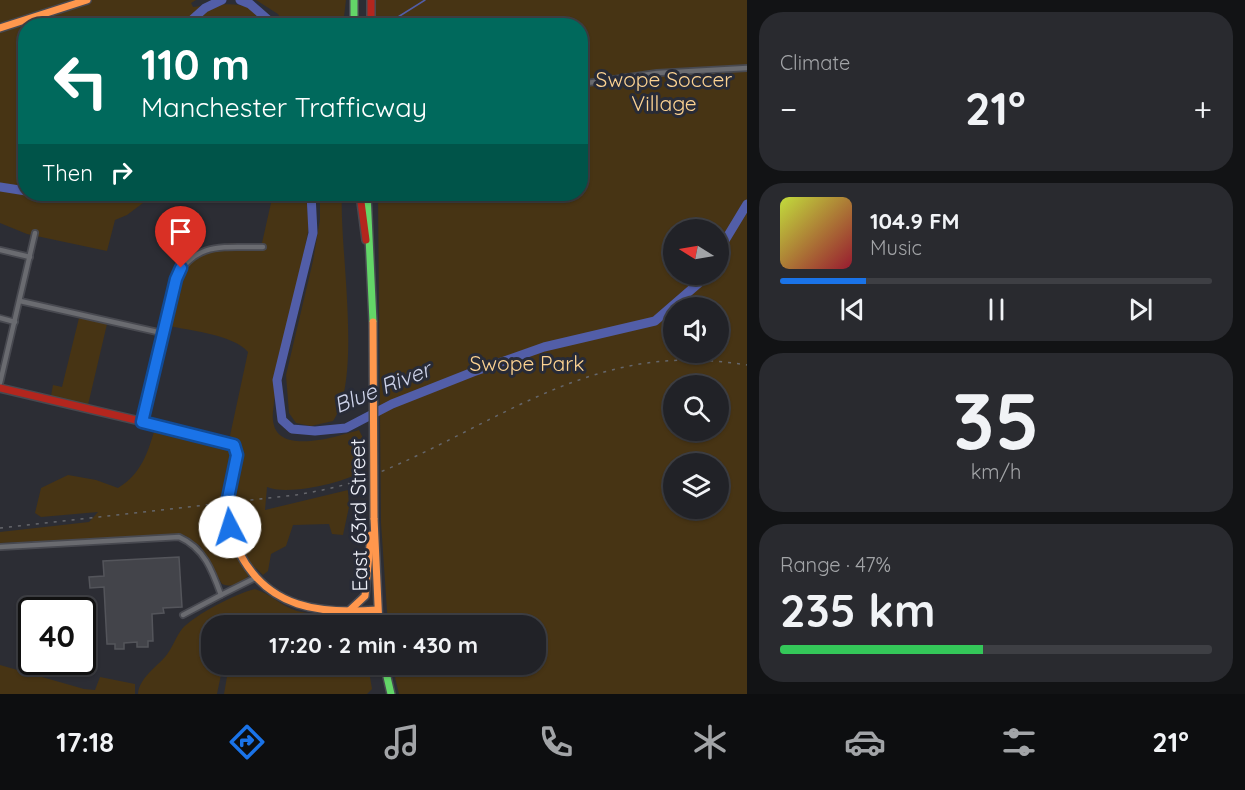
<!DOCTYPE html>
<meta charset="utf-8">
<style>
body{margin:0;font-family:Quicksand,sans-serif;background:#292a2f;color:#f1f3f6;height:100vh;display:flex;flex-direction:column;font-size:22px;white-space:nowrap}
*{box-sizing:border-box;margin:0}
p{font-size:20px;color:#a2a4a7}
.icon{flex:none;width:33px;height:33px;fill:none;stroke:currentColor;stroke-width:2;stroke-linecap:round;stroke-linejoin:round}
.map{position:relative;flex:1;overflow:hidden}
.details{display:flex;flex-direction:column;gap:12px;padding:12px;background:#121315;width:498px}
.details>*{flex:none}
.guide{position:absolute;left:18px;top:18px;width:570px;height:183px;border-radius:24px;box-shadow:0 2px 4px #0004,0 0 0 2px #3e3f44;background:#00695c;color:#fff;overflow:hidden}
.needle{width:39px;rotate:281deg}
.tools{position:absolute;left:663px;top:219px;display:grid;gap:12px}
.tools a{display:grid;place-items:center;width:66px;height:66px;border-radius:50%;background:#212227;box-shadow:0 2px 4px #0004,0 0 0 2px #3e3f44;font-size:30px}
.speed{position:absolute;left:18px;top:597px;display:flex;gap:12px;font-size:30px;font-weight:700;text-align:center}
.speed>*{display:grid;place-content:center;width:78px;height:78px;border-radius:50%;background:#212227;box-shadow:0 2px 4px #0004,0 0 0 2px #3e3f44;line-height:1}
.speed .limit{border:3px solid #111;border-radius:9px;background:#fff;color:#111}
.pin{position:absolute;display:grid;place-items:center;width:51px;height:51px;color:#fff;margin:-62px -26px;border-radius:50% 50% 50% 0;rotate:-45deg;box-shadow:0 0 6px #0007}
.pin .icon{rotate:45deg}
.me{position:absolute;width:66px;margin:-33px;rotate:355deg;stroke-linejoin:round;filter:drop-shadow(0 0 4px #0008)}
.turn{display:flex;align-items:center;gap:21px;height:126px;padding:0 24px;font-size:27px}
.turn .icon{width:78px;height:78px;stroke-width:2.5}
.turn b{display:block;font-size:42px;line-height:51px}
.then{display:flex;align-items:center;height:57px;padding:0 24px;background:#0003;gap:12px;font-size:22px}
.big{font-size:45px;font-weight:700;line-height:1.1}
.details .tile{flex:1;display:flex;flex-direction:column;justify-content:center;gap:9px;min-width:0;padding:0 21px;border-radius:24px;background:#292a2f}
.details .dial{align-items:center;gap:0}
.dial b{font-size:78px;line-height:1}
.song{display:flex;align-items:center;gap:18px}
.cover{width:72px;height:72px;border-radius:9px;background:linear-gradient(135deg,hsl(70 70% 55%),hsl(350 70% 35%))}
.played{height:6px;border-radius:3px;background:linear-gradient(90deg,#1a73e8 20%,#3e3f44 20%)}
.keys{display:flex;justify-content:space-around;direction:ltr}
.heat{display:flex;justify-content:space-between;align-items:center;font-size:33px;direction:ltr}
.charge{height:9px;border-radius:4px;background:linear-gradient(90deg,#34c759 47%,#3e3f44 0)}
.trip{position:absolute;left:201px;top:615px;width:345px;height:60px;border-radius:24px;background:#212227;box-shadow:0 2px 4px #0004,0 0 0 2px #3e3f44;font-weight:700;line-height:60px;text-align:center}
.tab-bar{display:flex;height:96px;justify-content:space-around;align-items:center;background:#0d0e10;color:#a2a4a7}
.tab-bar .icon{width:42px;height:42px}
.tab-bar .on{color:#1a73e8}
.tab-bar b{font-size:27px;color:#f1f3f6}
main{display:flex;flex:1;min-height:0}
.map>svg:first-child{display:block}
</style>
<main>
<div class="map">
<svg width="747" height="694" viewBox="0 0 747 694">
<rect width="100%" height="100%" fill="#2c2d34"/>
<g fill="#473414" fill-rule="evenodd">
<path d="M0,0H196L191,3L193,7C228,3 251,0 276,25L26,26V194H155L127,215L115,220L107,251L27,234L0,223Z"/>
<path d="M256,0H346L343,25H284L278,14Z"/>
<path d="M373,0H747V694H399L392,665L536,664V626L388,625L381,523L378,194H580V26L374,25ZM674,230H718V274H674ZM674,308H718V352H674ZM674,386H718V430H674ZM674,464H718V508H674Z"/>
<path d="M273,194H306L309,227L274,401C274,407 272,414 273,420C276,457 338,436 359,430L364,440V470C346,483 287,496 267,487L265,510L348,490L349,507L343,535L332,534L329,524L293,525L286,546L271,554L268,571L263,575L256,568C246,578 238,590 222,584L200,546L184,535L0,543V532L89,522L98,512L41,517L35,513L41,488L68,475L96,480L118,488C141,474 148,453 155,428L228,445L248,352C234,334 184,330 160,324C180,249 182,243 262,243Z"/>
<path d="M320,194H342C339,248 363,378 333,421L311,426L296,423L289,413L286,375L313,261L320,219Z"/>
<path d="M79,318L107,324L88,405L51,396L53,385L62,387Z"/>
<path d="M255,589C271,594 281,606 297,611C316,616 335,613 354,618L358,625L239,626V621L234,620L229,625L212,626V664L223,665L217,694H138C139,679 155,668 165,657C172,649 175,638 182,629C194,615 237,593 255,589Z"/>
<path d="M0,665L84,689L95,690L100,677L135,684V694H0Z"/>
<path d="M229,665H368L372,689L367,694H224Z"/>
</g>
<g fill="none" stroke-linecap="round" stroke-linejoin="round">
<path stroke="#525ea8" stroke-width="1.5" d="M377,25L398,17L425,0"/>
<g stroke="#525ea8" stroke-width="9">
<path d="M240,0L250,4L275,26"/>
<path d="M185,26L205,8L222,0"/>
<path d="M0,187L26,191"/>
<path d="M311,194L313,233L277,380L282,420L292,429L315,431L346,428L392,404L473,372L544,347L655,321L700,282L705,274"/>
<path d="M718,252L747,204"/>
</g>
</g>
<path fill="#43444a" stroke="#54555b" stroke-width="1.5" d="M179,557L182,607L163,608L164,613L152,614L153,641H148V647H137V642L124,643V649H115V644H107L104,587L90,588L89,577L104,576L103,561Z"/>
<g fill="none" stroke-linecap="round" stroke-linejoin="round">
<g stroke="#484950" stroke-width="8">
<g id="street">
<path d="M580,84L657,73L747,68"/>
<path d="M0,250L30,257"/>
<path d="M20,301L162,333"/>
<path d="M0,318L15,322"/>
<path d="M0,383L35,233"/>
<path d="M142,422L176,279C195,240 226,248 263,247"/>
<path d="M0,547L179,537C204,548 212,570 221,595L255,578"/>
<path d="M183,615L221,595"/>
</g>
</g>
<g stroke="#484950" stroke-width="10">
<g id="fast">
<path d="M354,0V26"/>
<path d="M367,194L373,322"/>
<path d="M384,664L391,694"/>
</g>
</g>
<g stroke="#484950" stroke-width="10">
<g id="slow">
<path d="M0,28L87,0"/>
<path d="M374,518L379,626"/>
<path d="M239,552C268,609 320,614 377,610"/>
<path d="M350,610L365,596L371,535"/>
</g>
</g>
<g stroke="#484950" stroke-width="10">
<g id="jam">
<path d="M371,0V26"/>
<path d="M360,194L366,240"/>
<path d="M0,388L229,442L236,449L237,455C228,489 223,519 239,552"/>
</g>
</g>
<use href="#street" stroke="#6a6b70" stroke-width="4.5"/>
<use href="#fast" stroke="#63d668" stroke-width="7"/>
<use href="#slow" stroke="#ff974d" stroke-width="7"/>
<use href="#jam" stroke="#b3261e" stroke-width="7"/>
<path stroke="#65666b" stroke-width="1.5" stroke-dasharray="3 6" stroke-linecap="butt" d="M0,528L296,495C318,491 341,487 362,479C458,444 545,377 647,363C681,358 714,360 747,365"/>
<g stroke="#484950" stroke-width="10" stroke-linecap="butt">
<path id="slow-bridge" d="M373,322L374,518"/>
</g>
<use href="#slow-bridge" stroke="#ff974d" stroke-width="7"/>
</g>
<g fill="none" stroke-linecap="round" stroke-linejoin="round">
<g stroke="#114b97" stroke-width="15">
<path id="route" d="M181,268L176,279L142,422L234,445L237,455L227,503L230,527"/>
</g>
<use href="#route" stroke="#1a73e8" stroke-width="10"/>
</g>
<g text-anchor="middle" stroke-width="6" stroke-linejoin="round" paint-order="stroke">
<g font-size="21" fill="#fdd392" stroke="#282b37">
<text x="664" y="87">Swope Soccer<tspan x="664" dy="24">Village</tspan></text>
<text x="527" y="371">Swope Park</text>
</g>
<g font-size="21" fill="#edeff8" stroke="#282b37">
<text transform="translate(359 515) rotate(-91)" y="7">East 63rd Street</text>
</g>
<g font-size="22" font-style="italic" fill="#cfd4eb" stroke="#282b37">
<text transform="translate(382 387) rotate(-22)" y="8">Blue River</text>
</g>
</g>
</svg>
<div class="tools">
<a><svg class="needle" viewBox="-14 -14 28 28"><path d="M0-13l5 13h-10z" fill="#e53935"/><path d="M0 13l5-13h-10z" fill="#a2a4a7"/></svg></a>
<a><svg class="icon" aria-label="sound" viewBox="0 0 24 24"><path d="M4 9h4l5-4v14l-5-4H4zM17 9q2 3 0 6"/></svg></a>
<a><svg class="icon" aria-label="search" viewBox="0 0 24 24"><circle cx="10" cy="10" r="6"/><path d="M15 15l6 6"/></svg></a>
<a><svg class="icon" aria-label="layers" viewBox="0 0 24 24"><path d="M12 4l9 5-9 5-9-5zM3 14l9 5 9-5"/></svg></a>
</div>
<div class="speed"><div class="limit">40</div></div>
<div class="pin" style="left:181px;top:268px;background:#d93025"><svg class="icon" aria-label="arrive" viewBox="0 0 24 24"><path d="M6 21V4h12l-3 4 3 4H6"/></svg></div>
<svg class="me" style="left:230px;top:527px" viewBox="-20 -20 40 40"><circle r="19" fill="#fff"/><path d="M0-13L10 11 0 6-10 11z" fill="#1a73e8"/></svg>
<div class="trip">17:20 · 2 min · 430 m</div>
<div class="guide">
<div class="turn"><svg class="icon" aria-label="left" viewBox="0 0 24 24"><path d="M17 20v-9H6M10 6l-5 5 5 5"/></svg><div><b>110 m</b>Manchester Trafficway</div></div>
<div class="then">Then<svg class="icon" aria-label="right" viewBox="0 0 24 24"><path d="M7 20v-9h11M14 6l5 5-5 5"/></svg></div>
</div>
</div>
<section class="details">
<div class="tile"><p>Climate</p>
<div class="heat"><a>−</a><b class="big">21°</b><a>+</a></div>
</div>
<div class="tile">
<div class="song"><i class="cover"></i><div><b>104.9 FM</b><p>Music</p></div></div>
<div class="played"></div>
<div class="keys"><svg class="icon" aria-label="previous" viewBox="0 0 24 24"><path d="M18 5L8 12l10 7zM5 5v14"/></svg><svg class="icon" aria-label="pause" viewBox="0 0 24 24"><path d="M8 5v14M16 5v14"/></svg><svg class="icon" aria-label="next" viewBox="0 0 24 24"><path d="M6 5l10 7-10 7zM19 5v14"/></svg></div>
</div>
<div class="tile dial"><b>35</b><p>km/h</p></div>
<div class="tile"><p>Range · 47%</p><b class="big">235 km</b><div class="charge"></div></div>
</section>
</main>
<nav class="tab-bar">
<b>17:18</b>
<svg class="icon on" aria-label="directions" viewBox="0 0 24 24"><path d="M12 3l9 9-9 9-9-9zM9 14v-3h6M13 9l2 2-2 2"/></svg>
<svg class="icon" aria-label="music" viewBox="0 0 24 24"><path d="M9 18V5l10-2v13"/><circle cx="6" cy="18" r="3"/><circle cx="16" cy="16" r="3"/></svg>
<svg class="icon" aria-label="phone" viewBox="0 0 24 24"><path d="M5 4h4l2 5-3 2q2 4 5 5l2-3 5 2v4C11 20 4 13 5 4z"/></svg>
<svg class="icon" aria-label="climate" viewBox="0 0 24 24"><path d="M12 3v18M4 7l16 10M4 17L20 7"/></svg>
<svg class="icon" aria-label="car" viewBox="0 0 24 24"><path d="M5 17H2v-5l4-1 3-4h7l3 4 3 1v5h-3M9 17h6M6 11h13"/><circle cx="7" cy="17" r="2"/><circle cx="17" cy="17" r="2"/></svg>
<svg class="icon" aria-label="filters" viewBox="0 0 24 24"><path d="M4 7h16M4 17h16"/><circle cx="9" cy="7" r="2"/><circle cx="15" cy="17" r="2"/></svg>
<b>21°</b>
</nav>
